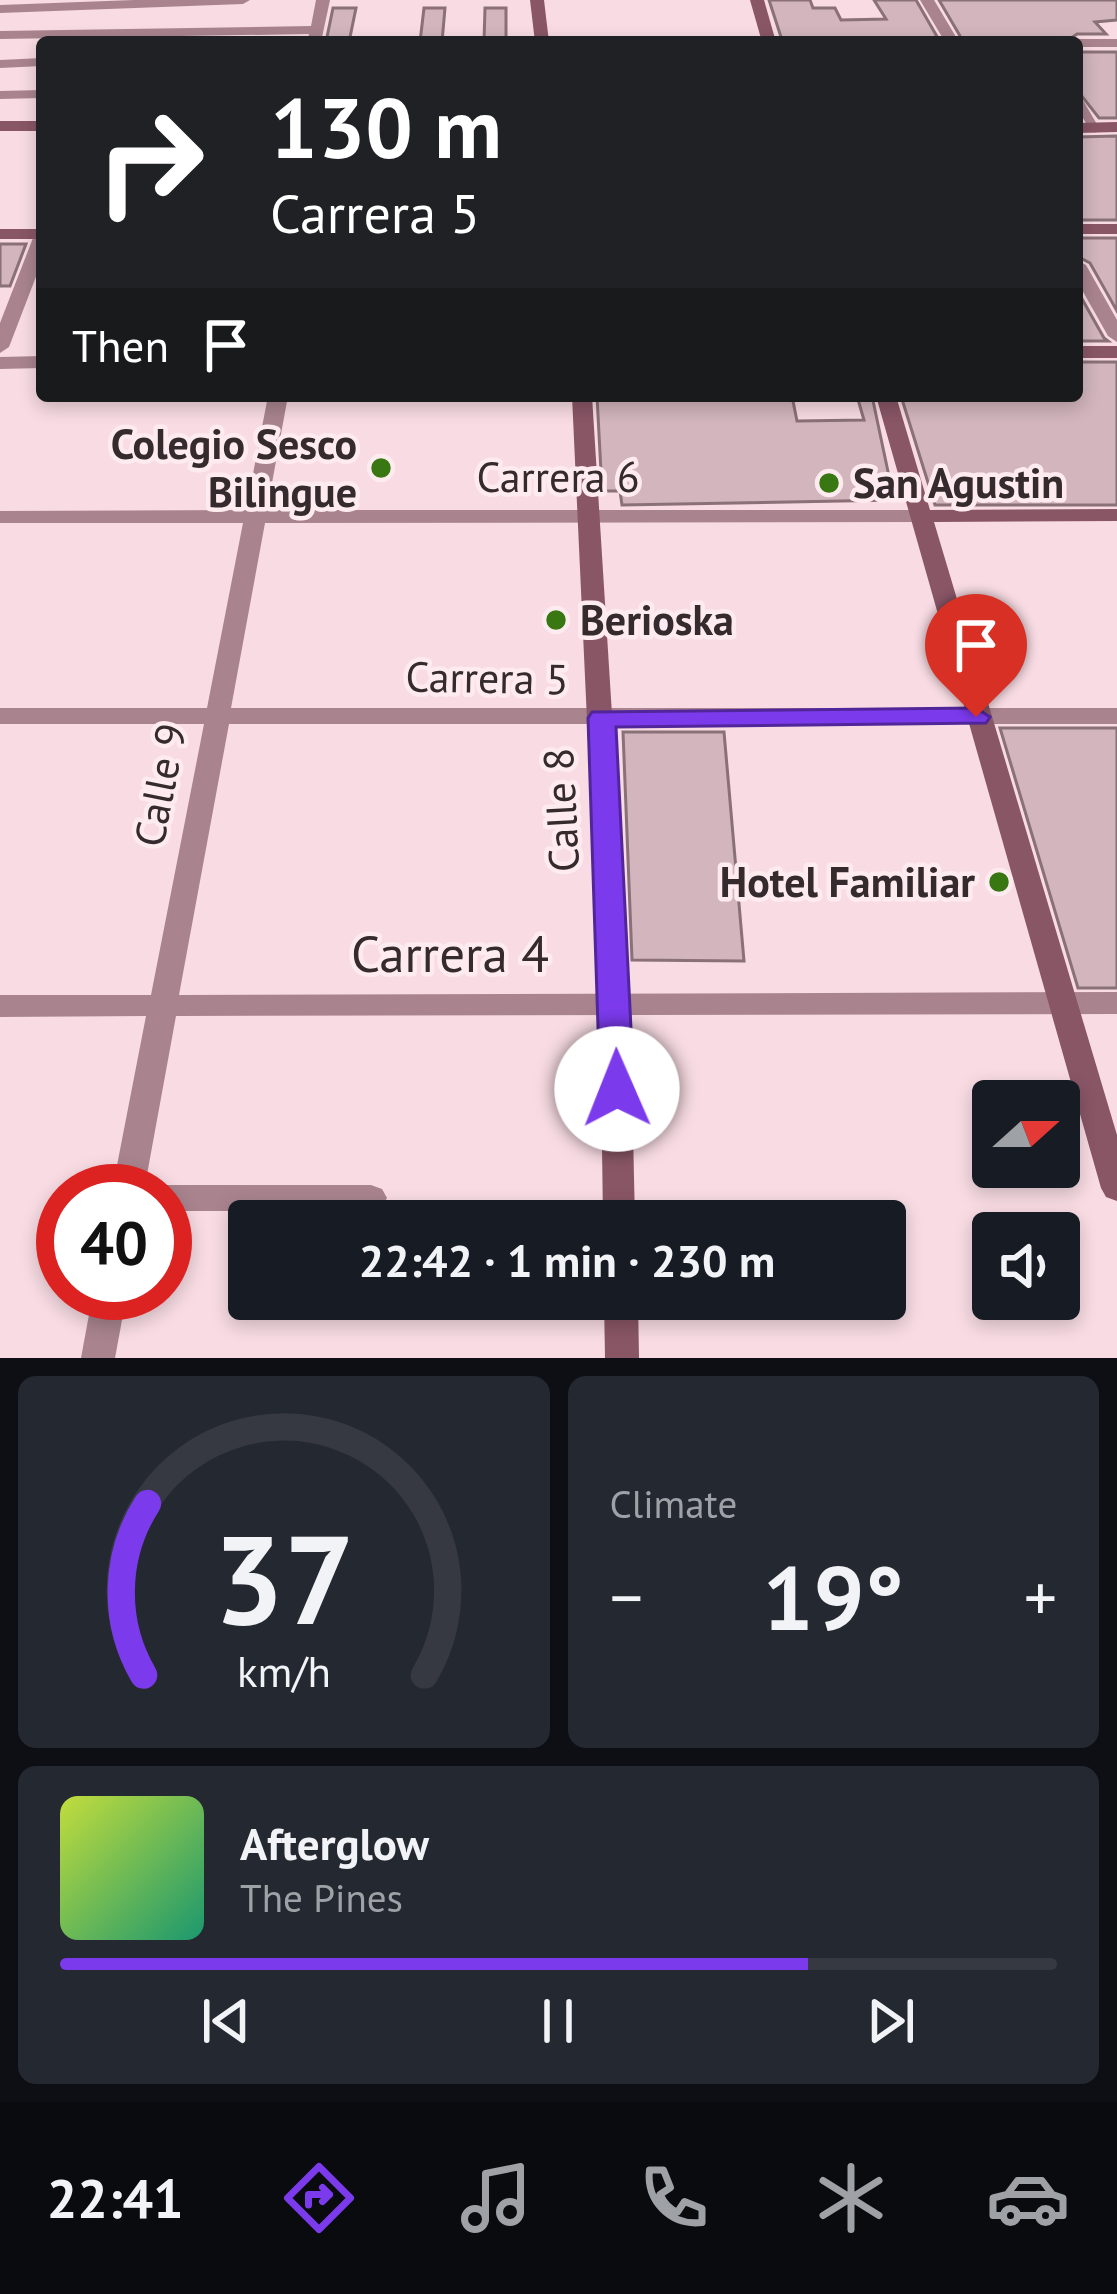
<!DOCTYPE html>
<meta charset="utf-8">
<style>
body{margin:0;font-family:"PT Sans",sans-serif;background:#242831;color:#f1f3f6;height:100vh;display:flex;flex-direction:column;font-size:45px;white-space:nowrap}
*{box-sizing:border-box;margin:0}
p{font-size:39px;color:#9ea1a6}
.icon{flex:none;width:66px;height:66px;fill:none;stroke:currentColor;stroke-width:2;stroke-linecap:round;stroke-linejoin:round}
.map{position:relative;height:1358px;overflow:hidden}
.drawer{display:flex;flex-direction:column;gap:18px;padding:18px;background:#0d0f14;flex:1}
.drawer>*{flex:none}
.banner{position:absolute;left:36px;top:36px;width:1047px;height:366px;border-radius:12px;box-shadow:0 6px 18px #0003;background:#202124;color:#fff;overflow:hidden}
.needle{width:78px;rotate:69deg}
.controls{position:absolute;left:972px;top:1080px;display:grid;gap:24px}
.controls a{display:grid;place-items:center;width:108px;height:108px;border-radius:12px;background:#171b24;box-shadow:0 6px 18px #0003;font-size:60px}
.speed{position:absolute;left:36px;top:1164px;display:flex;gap:24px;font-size:60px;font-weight:700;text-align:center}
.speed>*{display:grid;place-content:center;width:156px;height:156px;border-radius:50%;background:#171b24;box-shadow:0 6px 18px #0003;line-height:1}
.speed .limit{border:18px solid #d22;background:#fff;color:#111}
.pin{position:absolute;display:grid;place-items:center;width:102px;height:102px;color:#fff;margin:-123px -51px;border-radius:50% 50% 50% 0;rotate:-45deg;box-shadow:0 0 12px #0007}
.pin .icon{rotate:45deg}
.me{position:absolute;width:132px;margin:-66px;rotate:359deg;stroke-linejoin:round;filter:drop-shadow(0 0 9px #0008)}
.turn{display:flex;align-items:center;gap:42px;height:252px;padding:0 36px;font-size:54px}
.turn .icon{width:156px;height:156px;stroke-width:2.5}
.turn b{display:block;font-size:84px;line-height:102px}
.then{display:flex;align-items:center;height:114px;padding:0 36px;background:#0003;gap:24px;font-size:45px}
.big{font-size:90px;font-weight:700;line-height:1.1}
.drawer .widget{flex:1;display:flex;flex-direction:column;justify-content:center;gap:18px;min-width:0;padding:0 42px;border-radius:18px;background:#242831}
.drawer .dial{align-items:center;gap:0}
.dial svg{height:312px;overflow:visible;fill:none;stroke:#363941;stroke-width:7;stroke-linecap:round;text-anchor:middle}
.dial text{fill:#f1f3f6;stroke:none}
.song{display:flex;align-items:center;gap:36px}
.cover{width:144px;height:144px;border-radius:18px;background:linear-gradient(135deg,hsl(70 70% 55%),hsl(160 70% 35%))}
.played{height:12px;border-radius:6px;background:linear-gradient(90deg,#7c3aed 75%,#363941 75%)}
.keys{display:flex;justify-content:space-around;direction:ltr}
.heat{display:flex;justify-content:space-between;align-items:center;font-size:66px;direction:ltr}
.drawer .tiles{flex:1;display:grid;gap:18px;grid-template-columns:1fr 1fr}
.widget:last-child{grid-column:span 2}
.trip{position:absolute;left:228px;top:1200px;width:678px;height:120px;border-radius:12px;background:#171b24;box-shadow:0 6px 18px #0003;font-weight:700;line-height:120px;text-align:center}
.tab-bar{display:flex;height:192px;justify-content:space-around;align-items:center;background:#090b0e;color:#9ea1a6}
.tab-bar .icon{width:84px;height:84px}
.tab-bar .on{color:#7c3aed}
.tab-bar b{font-size:54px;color:#f1f3f6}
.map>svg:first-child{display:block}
</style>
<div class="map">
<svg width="1117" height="1358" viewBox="0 0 1117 1358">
<rect width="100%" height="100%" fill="#f8dbe3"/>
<g fill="#d2b5bd" stroke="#8a7077" stroke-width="3">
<path d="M769,0H810L813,8H835L841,20L886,19L874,0H916L939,40H782Z"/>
<path d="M939,0H1117V20L1095,22L1106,34H1077L1067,41H963Z"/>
<path d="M333,8H356L349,42H326Z"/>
<path d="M424,8H445L442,42H420Z"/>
<path d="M485,8H506V42H484Z"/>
<path d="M1077,52H1117V118H1099L1077,90Z"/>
<path d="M1117,136V220H1077V137Z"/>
<path d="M1077,238H1117V311L1090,263L1077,256Z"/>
<path d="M0,244H26L10,286H0Z"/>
<path d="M1077,290L1104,338L1108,341H1077Z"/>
<path d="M1077,362H1117V505H935L901,396H1077Z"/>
<path d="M597,396H792L797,421L864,420L857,396H872L894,500L622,505L620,491H602Z"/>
<path d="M1000,728H1117V988H1078Z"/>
<path d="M623,732H724L744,961L632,960Z"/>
</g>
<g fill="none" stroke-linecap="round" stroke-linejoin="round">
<path stroke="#a9848e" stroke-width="9" d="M1077,99L1094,128"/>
<g fill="#a9848e" fill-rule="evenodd">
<path d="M134,0H250L243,4L0,13V5Z"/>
<path d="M316,0H330L321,42H307L309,34L0,39V31L311,26Z"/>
<path d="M920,0H934L959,42H945Z"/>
<path d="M1077,39H1117V47H1077V42H1071Z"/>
<path d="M42,58V66L0,68V60Z"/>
<path d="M42,90V98L0,99V91Z"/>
<path d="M42,233V261L9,347L0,353V323L33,238Z"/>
<path d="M1077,260L1086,265L1117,320V342L1108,336L1077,281Z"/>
<path d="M42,356V368L0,369V357Z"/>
<path d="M268,396H288L267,510H925L936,516L925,522L265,523L231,708H1117V724H229L179,995L1117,992V1014L176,1016L144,1191H112L146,1016L0,1017V995H151L204,724H0V708H207L243,523H0V511L246,510Z"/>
<path d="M165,1185H371L382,1189L387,1198L382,1207L371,1211H165V1191H153Z"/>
<path d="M93,1293H127L115,1358H81Z"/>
</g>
<g fill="#895666" fill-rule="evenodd">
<path d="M530,0H544L549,42H535Z"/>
<path d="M750,0H764L776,42H762Z"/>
<rect x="0" y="121" width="42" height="10"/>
<path d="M1117,122V132L1077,133V123Z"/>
<rect x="1077" y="224" width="40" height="10"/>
<rect x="0" y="229" width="42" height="10"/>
<rect x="1077" y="346" width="40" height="12"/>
<path d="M572,396H592L630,1001L635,1221H603L600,1001Z"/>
<path d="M876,396H896L930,510L1117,509V521L934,522L1117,1135V1201L1106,1197L1101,1188Z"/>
<path d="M604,1299H638L639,1358H605Z"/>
</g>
</g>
<path fill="#7c3aed" stroke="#51269a" stroke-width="3" d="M976,708L990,717L986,723L616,727L634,1089L629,1098H605L600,1089L588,718L592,712Z"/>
<g fill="#397712" stroke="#feebf0" stroke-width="4.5">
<circle cx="381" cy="468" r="12"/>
<circle cx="829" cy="483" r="12"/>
<circle cx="556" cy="620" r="12"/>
<circle cx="999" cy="882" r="12"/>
</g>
<g text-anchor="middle" stroke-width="9" stroke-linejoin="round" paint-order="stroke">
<g font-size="42" font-weight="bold" fill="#352a2d" stroke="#feebf0" text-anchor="end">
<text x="357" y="459">Colegio Sesco<tspan x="357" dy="48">Bilingue</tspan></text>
<text x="853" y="498" text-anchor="start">San Agustin</text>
<text x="580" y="635" text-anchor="start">Berioska</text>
<text x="975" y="897">Hotel Familiar</text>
</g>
<g font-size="42" fill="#352a2d" stroke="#feebf0">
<text x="558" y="492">Carrera 6</text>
<text transform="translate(487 678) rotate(1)" y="15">Carrera 5</text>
<text transform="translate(160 785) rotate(-79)" y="15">Calle 9</text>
<text transform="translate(561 810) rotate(-93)" y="15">Calle 8</text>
</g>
<g font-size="51" fill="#352a2d" stroke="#feebf0">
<text x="450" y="972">Carrera 4</text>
</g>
</g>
</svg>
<div class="controls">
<a><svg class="needle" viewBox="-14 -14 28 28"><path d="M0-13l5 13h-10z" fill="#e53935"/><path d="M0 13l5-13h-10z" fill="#9ea1a6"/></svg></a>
<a><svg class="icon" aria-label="sound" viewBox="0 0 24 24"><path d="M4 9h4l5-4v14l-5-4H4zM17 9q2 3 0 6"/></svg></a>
</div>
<div class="speed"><div class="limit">40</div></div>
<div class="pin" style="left:976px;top:717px;background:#d93025"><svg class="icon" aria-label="arrive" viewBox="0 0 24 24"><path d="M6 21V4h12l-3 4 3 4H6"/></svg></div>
<svg class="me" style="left:617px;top:1089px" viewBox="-20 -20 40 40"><circle r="19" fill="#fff"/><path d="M0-13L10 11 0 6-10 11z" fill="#7c3aed"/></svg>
<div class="trip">22:42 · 1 min · 230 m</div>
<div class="banner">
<div class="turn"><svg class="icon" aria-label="right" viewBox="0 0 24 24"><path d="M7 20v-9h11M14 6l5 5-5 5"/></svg><div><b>130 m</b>Carrera 5</div></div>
<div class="then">Then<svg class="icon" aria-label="arrive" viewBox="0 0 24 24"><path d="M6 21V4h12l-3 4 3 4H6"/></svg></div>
</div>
</div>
<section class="drawer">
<div class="tiles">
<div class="widget dial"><svg viewBox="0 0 100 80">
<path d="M14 69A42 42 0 1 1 86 69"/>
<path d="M14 69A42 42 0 0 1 15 25" stroke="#7c3aed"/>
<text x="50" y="56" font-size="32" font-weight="700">37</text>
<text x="50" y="72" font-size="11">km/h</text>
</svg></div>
<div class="widget"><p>Climate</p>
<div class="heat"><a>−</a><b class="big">19°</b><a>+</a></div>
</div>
<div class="widget">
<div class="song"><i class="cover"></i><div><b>Afterglow</b><p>The Pines</p></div></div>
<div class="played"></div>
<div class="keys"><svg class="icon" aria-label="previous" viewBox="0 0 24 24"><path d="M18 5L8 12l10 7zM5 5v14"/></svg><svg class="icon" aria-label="pause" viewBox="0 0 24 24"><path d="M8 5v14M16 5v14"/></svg><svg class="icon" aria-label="next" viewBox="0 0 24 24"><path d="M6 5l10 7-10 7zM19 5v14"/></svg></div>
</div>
</div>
</section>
<nav class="tab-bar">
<b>22:41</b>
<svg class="icon on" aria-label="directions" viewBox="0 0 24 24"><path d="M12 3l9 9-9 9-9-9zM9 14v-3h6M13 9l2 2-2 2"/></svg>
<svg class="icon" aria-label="music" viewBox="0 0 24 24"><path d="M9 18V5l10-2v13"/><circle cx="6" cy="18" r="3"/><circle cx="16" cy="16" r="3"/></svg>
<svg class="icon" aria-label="phone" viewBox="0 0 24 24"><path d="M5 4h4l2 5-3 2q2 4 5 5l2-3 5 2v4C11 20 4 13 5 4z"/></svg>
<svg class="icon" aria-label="climate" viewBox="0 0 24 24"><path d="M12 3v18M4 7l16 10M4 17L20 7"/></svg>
<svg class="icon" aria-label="car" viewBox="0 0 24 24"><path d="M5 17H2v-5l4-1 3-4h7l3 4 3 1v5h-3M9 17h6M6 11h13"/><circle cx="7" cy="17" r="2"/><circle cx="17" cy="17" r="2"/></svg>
</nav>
